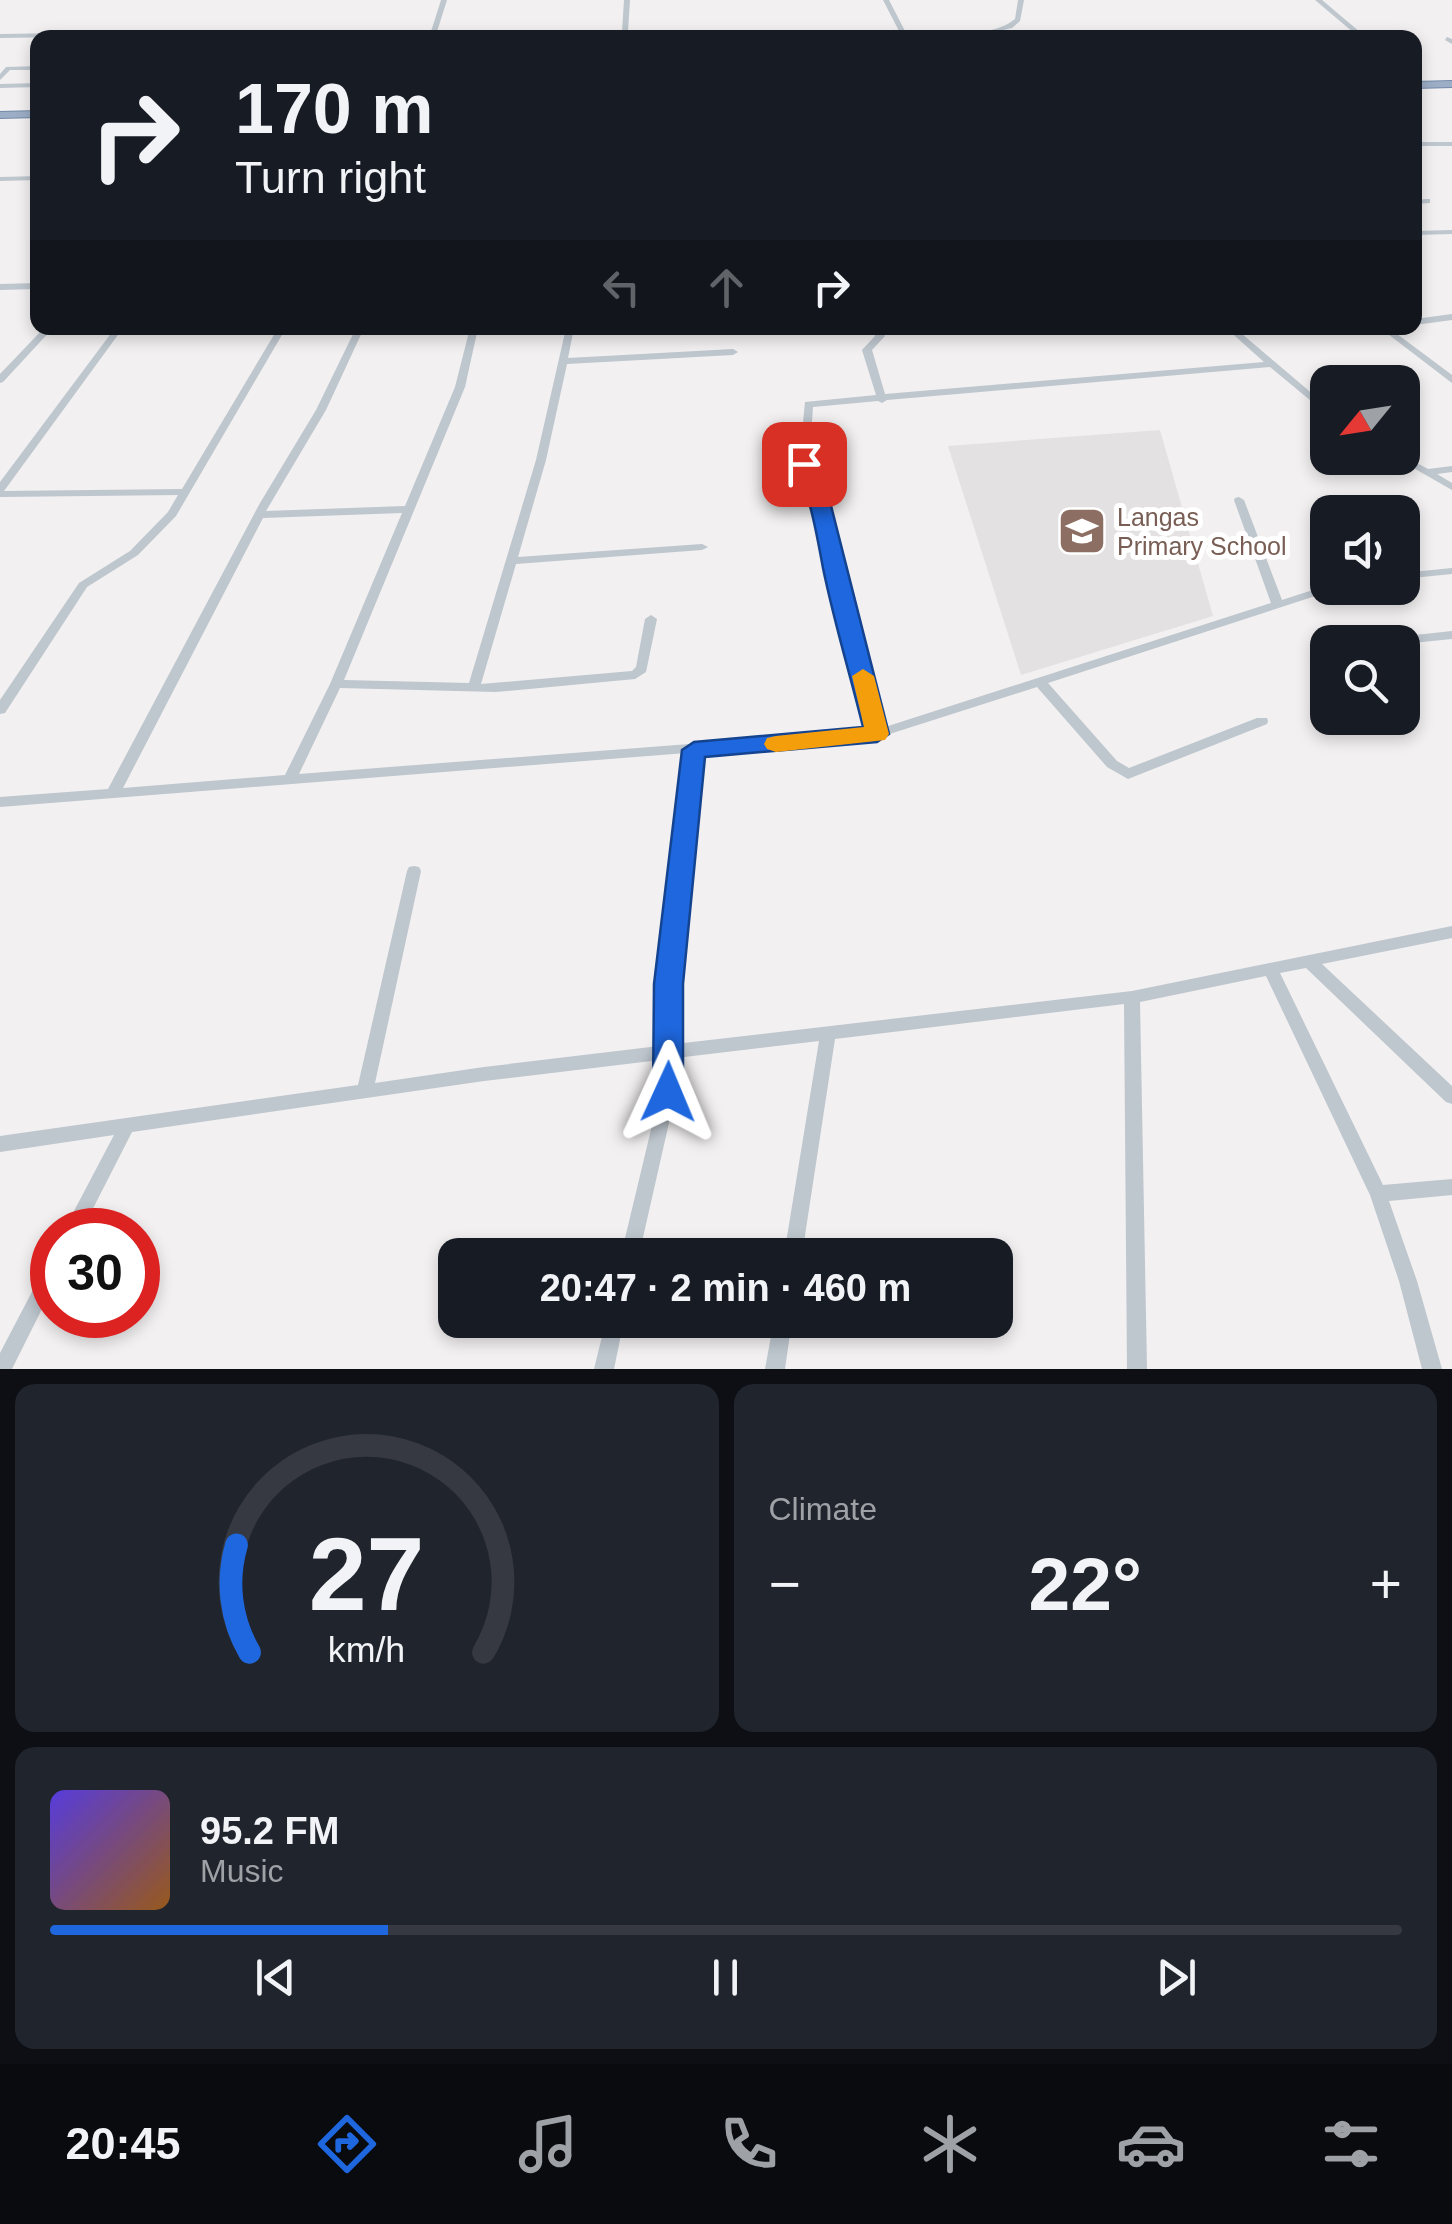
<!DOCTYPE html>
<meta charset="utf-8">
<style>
body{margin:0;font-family:Helvetica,sans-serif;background:#20242c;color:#f1f3f6;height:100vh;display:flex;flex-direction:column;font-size:38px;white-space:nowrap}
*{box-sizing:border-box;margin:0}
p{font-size:32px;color:#9ea1a6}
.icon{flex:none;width:55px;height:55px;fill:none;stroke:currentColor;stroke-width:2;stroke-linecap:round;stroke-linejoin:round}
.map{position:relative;height:1369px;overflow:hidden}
.side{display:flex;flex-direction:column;gap:15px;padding:15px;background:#0d0f14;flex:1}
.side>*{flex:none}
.hud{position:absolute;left:30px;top:30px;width:1392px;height:305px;border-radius:20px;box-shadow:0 5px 15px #0003;background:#171b24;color:#f1f3f6;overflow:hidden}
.needle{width:65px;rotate:240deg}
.fabs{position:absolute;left:1310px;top:365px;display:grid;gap:20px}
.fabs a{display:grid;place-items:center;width:110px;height:110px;border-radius:20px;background:#171b24;box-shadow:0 5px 15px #0003;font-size:50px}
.speed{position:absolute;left:30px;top:1208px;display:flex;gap:20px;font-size:50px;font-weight:700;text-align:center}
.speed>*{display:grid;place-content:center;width:130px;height:130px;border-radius:50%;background:#171b24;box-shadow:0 5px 15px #0003;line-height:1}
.speed .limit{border:15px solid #d22;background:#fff;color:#111}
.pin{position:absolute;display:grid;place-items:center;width:85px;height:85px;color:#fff;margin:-42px;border-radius:20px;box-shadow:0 5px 15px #0006}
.me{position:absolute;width:110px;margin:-55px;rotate:1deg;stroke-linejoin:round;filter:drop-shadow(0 0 8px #0008)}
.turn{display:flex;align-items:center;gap:35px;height:210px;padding:0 40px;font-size:45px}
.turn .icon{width:130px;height:130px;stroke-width:2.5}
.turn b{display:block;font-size:70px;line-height:85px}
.lanes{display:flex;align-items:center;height:95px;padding:0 40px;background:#0003;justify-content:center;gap:50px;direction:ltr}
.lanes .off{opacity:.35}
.big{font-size:75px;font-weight:800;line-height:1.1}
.side .widget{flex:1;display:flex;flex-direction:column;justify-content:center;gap:15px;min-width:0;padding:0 35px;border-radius:20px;background:#20242c}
.side .dial{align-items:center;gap:0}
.dial svg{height:260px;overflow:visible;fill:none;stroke:#363941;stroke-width:7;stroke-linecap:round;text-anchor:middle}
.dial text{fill:#f1f3f6;stroke:none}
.song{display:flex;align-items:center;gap:30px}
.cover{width:120px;height:120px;border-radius:15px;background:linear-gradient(135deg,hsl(250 70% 55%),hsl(30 70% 35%))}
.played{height:10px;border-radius:5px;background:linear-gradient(90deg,#1e67de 25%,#363941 25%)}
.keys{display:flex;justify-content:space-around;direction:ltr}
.heat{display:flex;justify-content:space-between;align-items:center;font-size:55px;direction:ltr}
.side .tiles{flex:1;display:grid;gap:15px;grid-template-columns:1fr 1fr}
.widget:last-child{grid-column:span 2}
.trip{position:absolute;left:438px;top:1238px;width:575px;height:100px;border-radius:20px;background:#171b24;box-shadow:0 5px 15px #0003;font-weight:800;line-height:100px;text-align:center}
.menu{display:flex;height:160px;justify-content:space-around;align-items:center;background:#090b0e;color:#9ea1a6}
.menu .icon{width:70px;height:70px}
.menu .active{color:#1e67de}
.menu b{font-size:45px;color:#f1f3f6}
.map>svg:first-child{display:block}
</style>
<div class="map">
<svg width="1452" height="1369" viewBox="0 0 1452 1369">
<rect width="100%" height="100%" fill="#f2f0f0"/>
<path fill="#e3e1e2" d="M1160,430L1213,616L1021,675L948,446Z"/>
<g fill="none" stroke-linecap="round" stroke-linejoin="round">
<g stroke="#748aa9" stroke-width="2">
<g id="trunk">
<path d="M1452,81V87L1415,88V82Z"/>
<path d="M38,111V117L0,118V112Z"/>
</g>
</g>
<g fill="#bec6ce" fill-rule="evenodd">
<path d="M441,0H447L435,38H429Z"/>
<path d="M624,0H630L628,31L647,38H636L622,32Z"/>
<path d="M883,0H889L905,31C936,33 990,40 1015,19L1018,0H1024L1020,21L1012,28L982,35L725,38L899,31Z"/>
<path d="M1315,0H1322L1367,38H1360Z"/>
<path d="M203,31L216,38H207L202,35L0,38V34Z"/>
<path d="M1447,37L1452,39V44L1445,40Z"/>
<path d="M38,66V70H10L0,80V74L6,67Z"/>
<path d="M38,83V87L0,88V84Z"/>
<rect x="1415" y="142" width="37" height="4"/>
<path d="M38,176V180L0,181V177Z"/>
<path d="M1427,199H1430V203L1415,204V200Z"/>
<path d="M1452,230V234L1415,235V231Z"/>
<path d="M38,283V289L0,290V284Z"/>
<path d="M1452,314V320L1415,325V319Z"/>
<path d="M44,328H53L3,382L0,383V374Z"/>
<path d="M115,328H123L4,491L182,489L278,328H286L176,516L138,555L87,587L5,713L0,714V700L79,583L130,551L168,512L178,495L0,497V482Z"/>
<path d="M356,328H364L326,410L266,511L405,506L455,387L470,328H478L465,387L344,680L469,683L536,460L566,328H574L568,358L733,349L738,352L733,355L567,364L546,460L518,557L702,544L708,547L702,550L516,564L481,684L632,671L636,667L645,619L651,615L657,619L646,672L635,679L496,692L340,688L299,774L870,730L827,568L822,527L812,491L799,464L805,402L876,395L862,350L875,336L873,328H881L885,336L872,350L885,394L1264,362L1226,328H1235L1328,407V415L1270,367L887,400L882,403L878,401L813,407L809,464L822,491L832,527L839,568L882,728L1271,603L1234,500L1235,498L1239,497L1244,500L1282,600L1328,585V588H1336L1334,590L1048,683L1117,761L1129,768L1257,718H1267L1268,721L1267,724L1128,779L1107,767L1037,687L877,738L699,752L675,1005V1044L1132,991L1452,926V938L1322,964L1452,1086V1104L1446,1102L1306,968L1280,973L1383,1185L1452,1179V1195L1389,1201L1417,1281L1442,1369H1422L1399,1281L1370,1195L1266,976L1140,1002L1147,1369H1127L1124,1004L835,1039L802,1255H784L819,1041L676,1058V1092L639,1255H621L660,1092V1060L484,1081L132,1132L82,1230H64L114,1135L0,1152V1136L358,1085L407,871L409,867L414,866L419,867L421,871L375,1083L484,1067L659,1046V1005L686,753L0,807V797L108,789L260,503L316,410ZM402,513L330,684L285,775L123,788L263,518Z"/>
<path d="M1380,328H1389L1452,375V383Z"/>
<path d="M1402,455L1428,469L1452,466V472L1437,474L1452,483V490L1396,458H1402Z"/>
<path d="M1452,568V574L1402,579V573Z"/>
<path d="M1452,631V639L1402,644V642H1381L1387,638Z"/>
<path d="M52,1262V1289L12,1369H0V1353L46,1265Z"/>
<path d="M606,1320H624L614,1369H594Z"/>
<path d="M774,1320H792L785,1369H765Z"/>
</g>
<use href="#trunk" fill="#9caec6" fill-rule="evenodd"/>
</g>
<path fill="#1e67de" stroke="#144390" stroke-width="2.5" d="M804,458L811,460L827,490L889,734L877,742L705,757L683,984V1092L679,1101L668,1105L658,1101L653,1092L654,984L682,750L694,742L863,727C850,674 834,622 823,568C816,531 811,499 795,464Z"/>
<path fill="#f59e0b" d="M863,669L874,676L889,734L885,740L776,752L767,749L764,744L767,738L776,736L864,727L852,676Z"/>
<defs>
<g id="school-square" transform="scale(2.5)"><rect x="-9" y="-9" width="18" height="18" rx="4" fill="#8d6e63" stroke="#fff"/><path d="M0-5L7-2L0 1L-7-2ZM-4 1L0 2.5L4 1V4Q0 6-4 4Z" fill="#fff"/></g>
</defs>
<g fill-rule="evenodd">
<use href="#school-square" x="1082" y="531"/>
</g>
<g text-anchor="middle" stroke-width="10" stroke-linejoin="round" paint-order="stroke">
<g font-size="25" fill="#785e54" stroke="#fff" text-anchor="start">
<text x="1117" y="526">Langas<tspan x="1117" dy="29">Primary School</tspan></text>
</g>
</g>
</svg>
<div class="fabs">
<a><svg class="needle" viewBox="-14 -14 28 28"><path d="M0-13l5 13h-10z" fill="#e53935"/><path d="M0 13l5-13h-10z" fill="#9ea1a6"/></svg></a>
<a><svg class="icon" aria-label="sound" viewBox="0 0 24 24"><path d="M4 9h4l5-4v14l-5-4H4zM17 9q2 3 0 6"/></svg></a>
<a><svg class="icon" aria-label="search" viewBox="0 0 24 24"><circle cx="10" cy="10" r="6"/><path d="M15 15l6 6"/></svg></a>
</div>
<div class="speed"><div class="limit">30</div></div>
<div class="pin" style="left:804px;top:464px;background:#d93025"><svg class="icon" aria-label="arrive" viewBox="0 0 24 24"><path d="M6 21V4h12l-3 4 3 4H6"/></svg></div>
<svg class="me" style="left:668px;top:1092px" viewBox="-20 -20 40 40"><path d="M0-17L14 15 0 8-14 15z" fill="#1e67de" stroke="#fff" stroke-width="4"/></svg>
<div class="trip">20:47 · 2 min · 460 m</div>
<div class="hud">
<div class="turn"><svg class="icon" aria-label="right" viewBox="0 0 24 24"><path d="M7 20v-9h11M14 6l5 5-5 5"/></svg><div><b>170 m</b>Turn right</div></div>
<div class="lanes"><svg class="icon off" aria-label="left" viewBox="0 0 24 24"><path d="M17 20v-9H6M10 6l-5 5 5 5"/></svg><svg class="icon off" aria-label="ahead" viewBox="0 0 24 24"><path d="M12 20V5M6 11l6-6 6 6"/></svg><svg class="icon" aria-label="right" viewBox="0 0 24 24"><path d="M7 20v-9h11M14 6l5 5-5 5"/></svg></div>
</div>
</div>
<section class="side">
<div class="tiles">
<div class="widget dial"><svg viewBox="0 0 100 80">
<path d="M14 69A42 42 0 1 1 86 69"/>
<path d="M14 69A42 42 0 0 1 10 36" stroke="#1e67de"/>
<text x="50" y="56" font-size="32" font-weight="700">27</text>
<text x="50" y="72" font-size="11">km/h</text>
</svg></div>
<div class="widget"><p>Climate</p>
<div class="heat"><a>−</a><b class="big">22°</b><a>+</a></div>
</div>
<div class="widget">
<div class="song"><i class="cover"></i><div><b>95.2 FM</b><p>Music</p></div></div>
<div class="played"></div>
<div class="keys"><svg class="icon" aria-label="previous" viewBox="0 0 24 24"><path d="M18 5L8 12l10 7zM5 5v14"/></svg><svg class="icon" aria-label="pause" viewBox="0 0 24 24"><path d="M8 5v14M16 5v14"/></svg><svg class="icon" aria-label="next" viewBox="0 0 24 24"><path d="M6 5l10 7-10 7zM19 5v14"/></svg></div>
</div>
</div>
</section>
<nav class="menu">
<b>20:45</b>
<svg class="icon active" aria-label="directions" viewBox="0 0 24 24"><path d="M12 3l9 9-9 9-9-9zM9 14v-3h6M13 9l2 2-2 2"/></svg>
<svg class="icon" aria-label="music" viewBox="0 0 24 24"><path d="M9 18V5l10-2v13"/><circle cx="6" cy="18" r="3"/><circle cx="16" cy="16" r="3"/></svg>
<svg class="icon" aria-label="phone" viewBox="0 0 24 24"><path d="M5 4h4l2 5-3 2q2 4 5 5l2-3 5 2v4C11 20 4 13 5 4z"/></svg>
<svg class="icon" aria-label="climate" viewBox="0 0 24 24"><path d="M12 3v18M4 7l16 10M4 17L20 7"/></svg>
<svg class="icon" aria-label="car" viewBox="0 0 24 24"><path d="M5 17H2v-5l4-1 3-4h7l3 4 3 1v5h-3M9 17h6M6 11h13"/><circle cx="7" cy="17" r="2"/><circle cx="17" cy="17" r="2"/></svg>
<svg class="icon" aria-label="filters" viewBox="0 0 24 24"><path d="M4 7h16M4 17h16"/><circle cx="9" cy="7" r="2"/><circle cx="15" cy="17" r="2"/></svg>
</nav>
